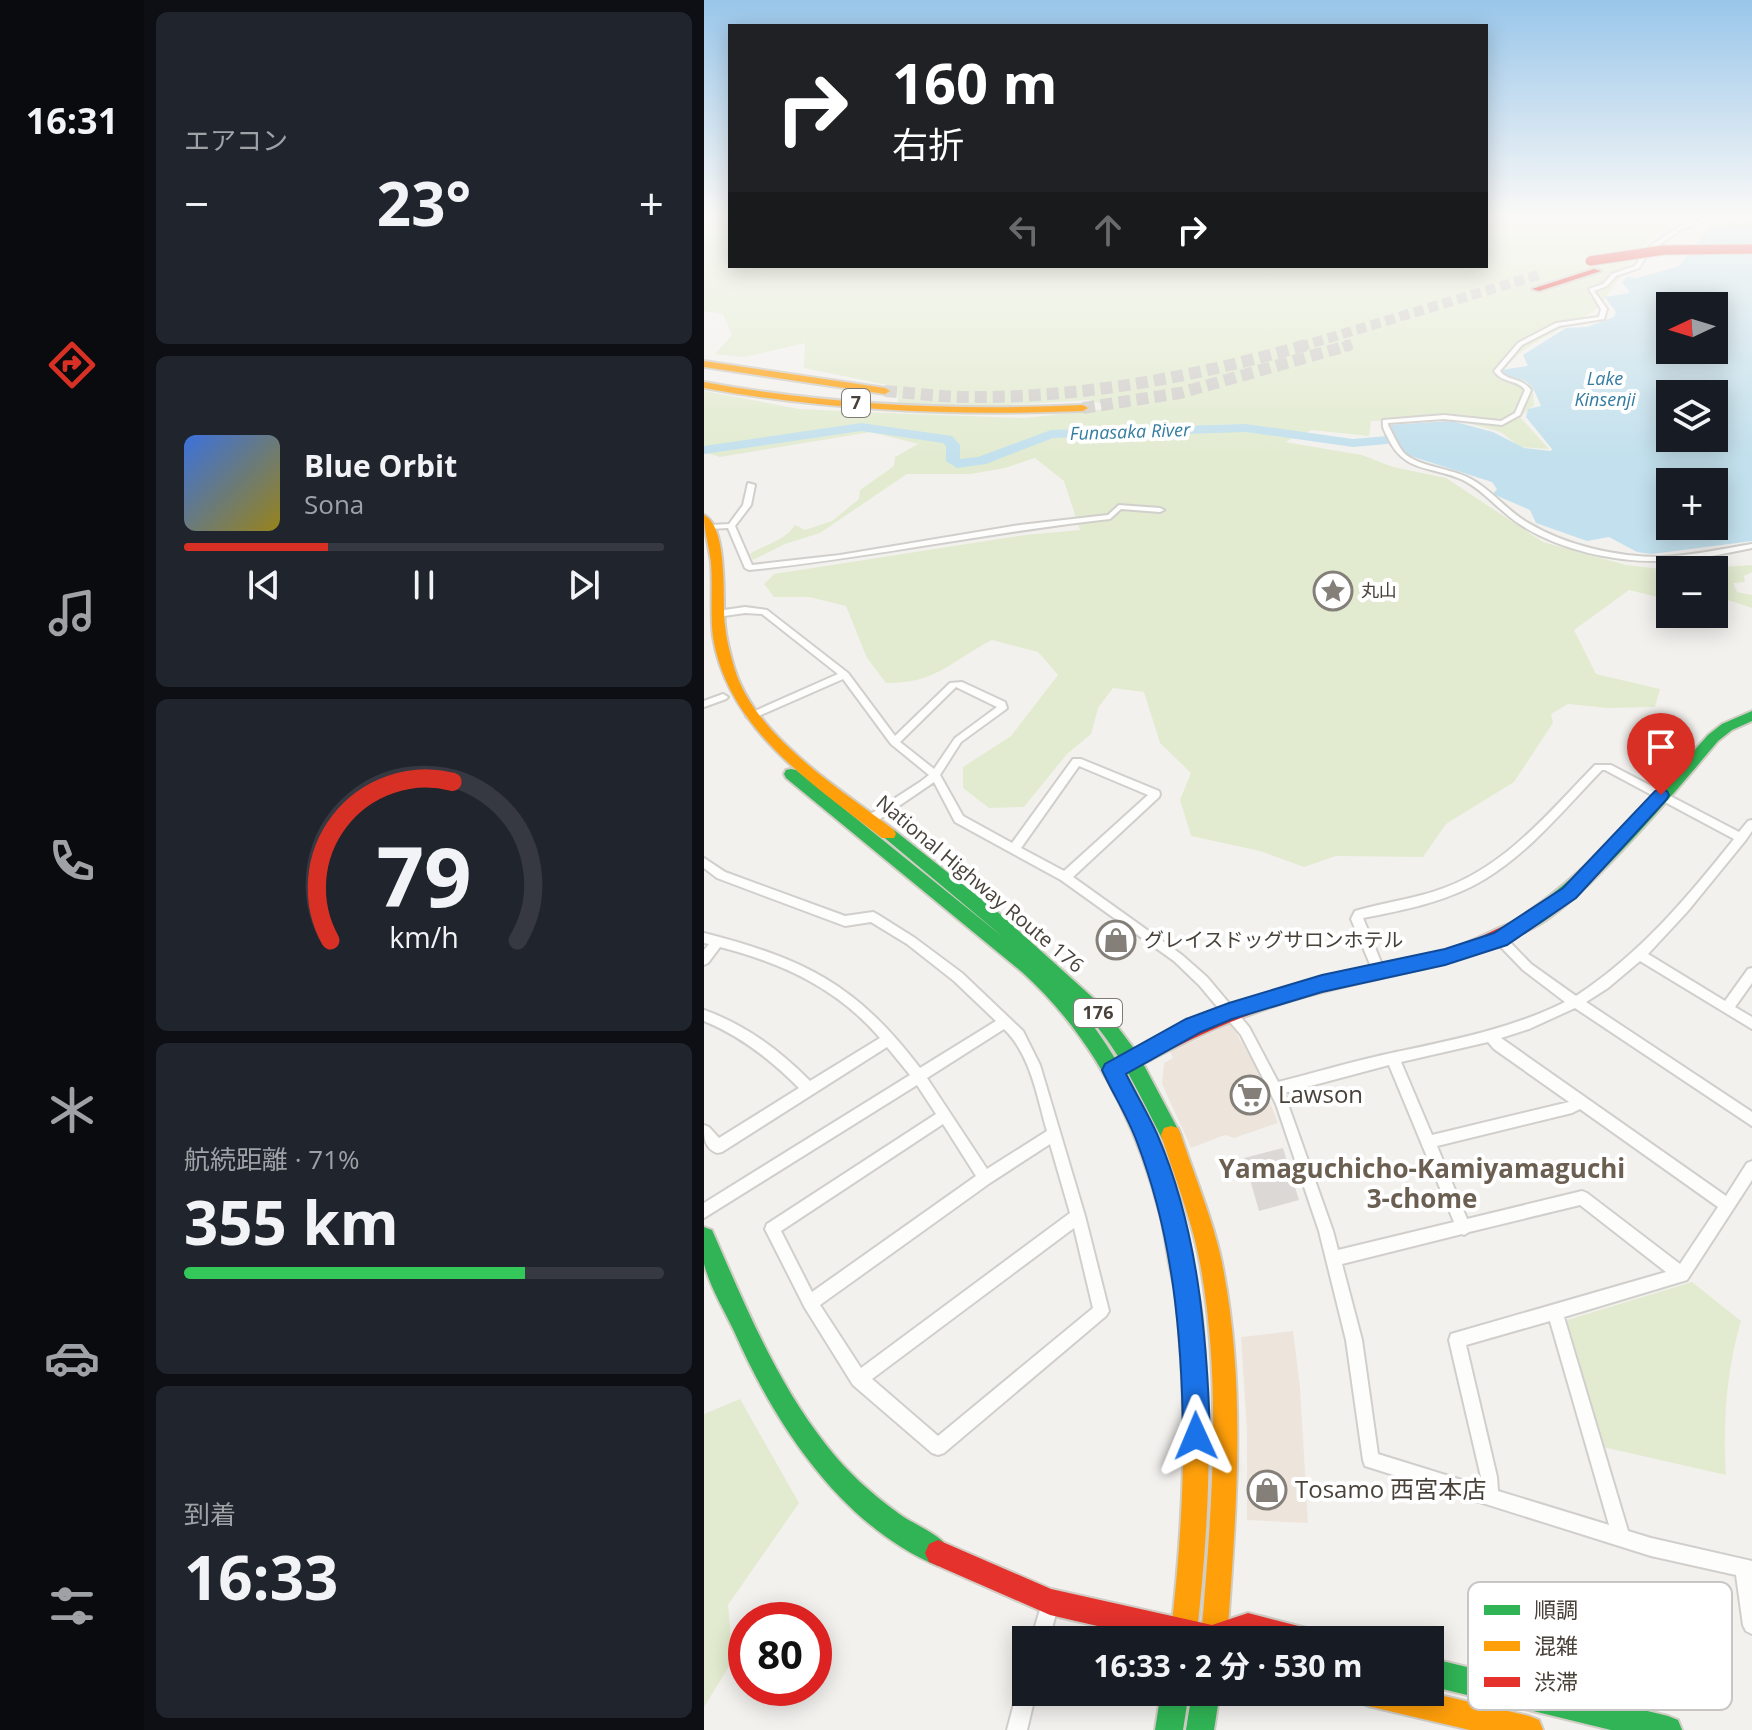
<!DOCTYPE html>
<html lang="ja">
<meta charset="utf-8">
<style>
body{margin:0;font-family:"Open Sans","Noto Sans JP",sans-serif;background:#20242c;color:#f1f3f6;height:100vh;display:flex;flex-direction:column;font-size:30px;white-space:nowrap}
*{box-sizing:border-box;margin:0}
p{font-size:26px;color:#9ea1a6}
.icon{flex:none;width:44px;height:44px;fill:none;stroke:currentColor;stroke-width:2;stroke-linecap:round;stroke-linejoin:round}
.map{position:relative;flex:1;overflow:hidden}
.sheet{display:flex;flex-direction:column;gap:12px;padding:12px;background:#0d0f14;width:560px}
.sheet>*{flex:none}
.banner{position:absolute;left:24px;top:24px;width:760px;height:244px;border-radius:0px;box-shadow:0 4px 20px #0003;background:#202124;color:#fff;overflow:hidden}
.needle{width:52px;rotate:266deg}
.fabs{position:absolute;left:952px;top:292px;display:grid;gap:16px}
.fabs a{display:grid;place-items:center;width:72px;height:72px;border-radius:0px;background:#171b24;box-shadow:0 4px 20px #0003;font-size:40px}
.speed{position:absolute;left:24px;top:1602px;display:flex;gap:16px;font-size:40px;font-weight:700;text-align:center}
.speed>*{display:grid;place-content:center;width:104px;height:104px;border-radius:50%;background:#171b24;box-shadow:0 4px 20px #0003;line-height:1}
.speed .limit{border:12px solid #d22;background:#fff;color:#111}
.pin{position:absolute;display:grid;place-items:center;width:68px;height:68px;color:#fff;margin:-82px -34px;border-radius:50% 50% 50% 0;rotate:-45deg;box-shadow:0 0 8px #0007}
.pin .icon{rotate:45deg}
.me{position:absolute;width:88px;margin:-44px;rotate:359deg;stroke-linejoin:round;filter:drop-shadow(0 0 6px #0008)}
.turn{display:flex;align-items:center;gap:28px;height:168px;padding:0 32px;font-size:36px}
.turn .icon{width:104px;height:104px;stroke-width:2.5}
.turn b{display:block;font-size:56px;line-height:68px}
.lanes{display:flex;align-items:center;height:76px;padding:0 32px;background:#0003;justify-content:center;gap:40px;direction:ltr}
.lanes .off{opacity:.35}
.big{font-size:60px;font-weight:700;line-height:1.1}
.sheet .card{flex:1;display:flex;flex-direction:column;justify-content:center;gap:12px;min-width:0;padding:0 28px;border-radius:12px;background:#20242c}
.sheet .dial{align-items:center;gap:0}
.dial svg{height:208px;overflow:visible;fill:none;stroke:#363941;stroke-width:7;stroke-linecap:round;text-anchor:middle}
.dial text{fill:#f1f3f6;stroke:none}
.song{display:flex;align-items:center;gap:24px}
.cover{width:96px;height:96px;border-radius:12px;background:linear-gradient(135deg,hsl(220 70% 55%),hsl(50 70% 35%))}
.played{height:8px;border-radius:4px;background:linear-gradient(90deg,#d93025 30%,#363941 30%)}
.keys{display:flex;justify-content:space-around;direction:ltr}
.heat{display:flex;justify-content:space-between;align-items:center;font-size:44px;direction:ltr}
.charge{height:12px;border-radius:6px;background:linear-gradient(90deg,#34c759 71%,#363941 0)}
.trip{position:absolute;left:308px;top:1626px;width:432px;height:80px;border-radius:0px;background:#171b24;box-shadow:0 4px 20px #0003;font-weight:700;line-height:80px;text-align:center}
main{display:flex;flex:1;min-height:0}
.dock{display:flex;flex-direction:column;width:144px;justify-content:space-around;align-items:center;background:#090b0e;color:#9ea1a6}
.dock .icon{width:56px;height:56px}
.dock .active{color:#d93025}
.dock b{font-size:36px;color:#f1f3f6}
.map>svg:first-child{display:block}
</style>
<main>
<nav class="dock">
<b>16:31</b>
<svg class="icon active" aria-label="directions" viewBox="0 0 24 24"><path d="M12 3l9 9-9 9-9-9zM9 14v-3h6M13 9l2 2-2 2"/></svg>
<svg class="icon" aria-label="music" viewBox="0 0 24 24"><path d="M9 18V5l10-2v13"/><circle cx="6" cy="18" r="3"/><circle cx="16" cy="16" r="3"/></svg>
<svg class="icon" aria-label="phone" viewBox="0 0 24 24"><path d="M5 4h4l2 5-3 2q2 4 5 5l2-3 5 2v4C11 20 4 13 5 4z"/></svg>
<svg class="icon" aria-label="climate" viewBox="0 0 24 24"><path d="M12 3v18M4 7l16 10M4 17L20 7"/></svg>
<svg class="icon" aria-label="car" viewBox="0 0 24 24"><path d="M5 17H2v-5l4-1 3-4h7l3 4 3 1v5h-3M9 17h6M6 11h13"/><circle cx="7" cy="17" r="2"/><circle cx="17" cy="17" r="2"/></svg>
<svg class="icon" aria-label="filters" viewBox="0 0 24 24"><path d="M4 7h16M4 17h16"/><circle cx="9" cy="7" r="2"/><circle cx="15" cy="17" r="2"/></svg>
</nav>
<section class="sheet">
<div class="card"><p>エアコン</p>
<div class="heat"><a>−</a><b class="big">23°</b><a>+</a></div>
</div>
<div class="card">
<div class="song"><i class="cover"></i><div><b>Blue Orbit</b><p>Sona</p></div></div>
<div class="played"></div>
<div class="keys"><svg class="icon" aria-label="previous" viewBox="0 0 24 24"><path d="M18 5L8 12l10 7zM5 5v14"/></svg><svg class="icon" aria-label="pause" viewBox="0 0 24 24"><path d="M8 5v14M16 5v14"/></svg><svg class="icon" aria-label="next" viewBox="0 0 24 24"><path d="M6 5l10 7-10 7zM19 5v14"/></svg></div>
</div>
<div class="card dial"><svg viewBox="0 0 100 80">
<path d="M14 69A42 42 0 1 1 86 69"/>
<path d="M14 69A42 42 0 0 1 61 8" stroke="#d93025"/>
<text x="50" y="56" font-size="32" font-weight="700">79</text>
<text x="50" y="72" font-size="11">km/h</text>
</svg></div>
<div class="card"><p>航続距離 · 71%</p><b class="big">355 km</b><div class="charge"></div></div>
<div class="card"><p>到着</p><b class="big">16:33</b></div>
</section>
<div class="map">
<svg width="1048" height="1730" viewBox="0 0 1048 1730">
<rect width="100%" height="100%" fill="#f3f1ee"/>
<g fill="#ede5db">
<path d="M527,1024L554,1071L574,1123L530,1138L521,1135L487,1148L458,1084L460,1063L469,1058L466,1052Z"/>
<path d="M589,1331L596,1387L604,1523L543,1520V1432L537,1337Z"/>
</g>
<g fill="#e2ebd0">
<path d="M26,216V266H782V216H992C947,228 935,249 910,286C904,293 899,305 891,310C859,332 818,339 796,377L828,386L830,405L816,417L845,449L816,447L797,432L749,419L667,421L665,436L608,430L581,442L658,455L689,467L742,478L839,542L922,565L966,570V600L925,590L870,630L892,674L956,689L951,707L904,708L864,704L847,714L849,723L810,782L742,824L719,857L632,856L600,867L556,851L487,836L476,800L487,773L456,743L440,692L409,688L394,708L387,734L363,754L320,807L285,808L259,788V767L307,736L354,675L334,652L288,640C245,662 234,683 182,683L163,658L142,606L105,597H70L60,584L70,574L321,535L376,530L360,481L331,458L301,468L267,474H203L116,533L81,544L49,560L46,554C61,544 81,541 91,525L101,530L128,521L155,499L156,490L190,466L191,457L214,444L167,432L16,457L0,452V391L95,409L208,414L320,418L411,408L385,400L289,406L194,403L193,387L100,368L101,343L41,357L11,354L28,335L19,314L0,311V217Z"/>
<path d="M1048,565V572L1040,576L1041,582L1029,583L1033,592L1048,595V608L1024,600L1010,606V570H972Z"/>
<path d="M988,1282L1037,1321C1022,1373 1019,1422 1022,1475L899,1447L863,1320Z"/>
<path d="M36,1399L95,1503L24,1605L29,1660L0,1707V1414Z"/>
</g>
<path fill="#c2e0ed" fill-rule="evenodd" d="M1005,216L1036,223L1031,216H1041L1048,221V541L948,554L933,552L905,537L883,541L832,523L826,510L789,494L793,489L788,482L697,453L683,425L748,421L789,432L820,448L847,451L848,449L822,417L824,409L837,406C829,386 825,377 802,378L797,370L824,366L819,355L862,328L883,327L910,317L912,312L901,297L926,293L918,282L923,277L933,278L975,266L1006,225H1027ZM966,306H1010V350H966ZM966,394H1010V438H966ZM966,482H1010V526H966Z"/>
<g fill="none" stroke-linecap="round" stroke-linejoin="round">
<path fill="#c2e0ed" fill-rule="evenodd" d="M157,423L248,436L256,445V459L274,457L347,430L542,424L649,439L683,436L690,440L683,444L649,447L542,432L349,438L282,464L253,468L242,461V446L239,443L157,431L0,454V446Z"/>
</g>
<path fill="#dbd8d5" d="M579,1148L595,1200L555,1211L540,1158Z"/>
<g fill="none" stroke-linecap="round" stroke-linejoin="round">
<g stroke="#d1ceca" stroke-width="10" stroke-dasharray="10 5" stroke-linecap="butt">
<path d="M595,347L838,274"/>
<path d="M639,347L648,344"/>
</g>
<g stroke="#d1ceca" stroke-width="12" stroke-dasharray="12 6" stroke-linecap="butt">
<path d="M181,391C209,393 238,397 266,397C379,398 494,376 602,345"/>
<path d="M379,408L476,393L646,345"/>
</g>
<g stroke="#d1cfcc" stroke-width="4">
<g id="street">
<path d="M1011,216H1019L978,229L945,252L935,268L912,276L903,286L890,291L903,309L900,319L855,326L818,345L796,371C804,382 818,377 827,390L816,415L798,425L740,419L684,423V425C689,434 693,444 699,452C713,467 748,468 767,479C789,491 804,512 826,524C864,546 913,557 956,557C987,556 1018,549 1048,544V548C1018,554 988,561 957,561C911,562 856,550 817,525C796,512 781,491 759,480C727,465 700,474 683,436C680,430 678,427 679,420L740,415L797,421L811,413L821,390C813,379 799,384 790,371L814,343L852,323L895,317L897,309L885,289L899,284L908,274L931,266L941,250L974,227Z"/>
<path d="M1034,216H1048V218Z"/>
<path d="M44,483L51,485L47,505L31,526L48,565L136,555L316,525L404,515L415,505L456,508L460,510L456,512L417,509L406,519C285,532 166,558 45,570L41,568L24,528L6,529L2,527L6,525L25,524L39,505Z"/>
<path d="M41,607L63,610L144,673L191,736L246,683L258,682L301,702L303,708L301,710L257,742L236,775L259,816L308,843L369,759H377L455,791L456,794L455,797L369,877L478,955L503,977L545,1027L574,1082C610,1073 646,1062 683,1054C743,1041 805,1030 861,1002L819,970L792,942L790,939L792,936L796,934L800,936L827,964L872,996C936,954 983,898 1030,839L901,770H898C861,808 827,851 781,879C745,901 701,910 659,918L681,972L679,976L675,977L671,976L647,919L651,911C681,902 711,899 740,888C803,865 846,811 891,765H907L1035,832L1044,821L1048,820V831L1041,841L983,912L944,954L1021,1001L1044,969L1048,968V983L1031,1007L1048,1017V1029L936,961L904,988L882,1002L1048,1112V1126L871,1008L825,1029L797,1038L1022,1196L1043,1163L1048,1161V1180L983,1280L860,1317L924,1531L947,1538L1048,1561V1634L1042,1631L1039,1625L1032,1575L947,1556L661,1466L659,1460L642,1340L615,1231L572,1104L537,1035L495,985L470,961L357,880L251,822L230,782L170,823H162L161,820L162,817L216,782L225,775L187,744L139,679L50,718H44L42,716L44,714L134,674L58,614L41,613L13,617L9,614L13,611ZM252,687L293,707L251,738L230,769L196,742ZM375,766L444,795L360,871L317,848ZM784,1042L790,1049L865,1102L728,1135L697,1062ZM685,1065L750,1222L634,1250L629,1231L580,1093ZM876,1109L1014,1207L976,1264L883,1193L878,1191L763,1219L733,1146L868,1113ZM876,1205L962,1272L747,1334L745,1340L777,1477V1486L674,1454L658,1340L638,1264L758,1234L760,1235L765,1232ZM846,1321L905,1525L794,1491L793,1477L762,1345Z"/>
<path d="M19,694L24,697L22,699L0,707V701Z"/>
<path d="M0,858L21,872L141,916L169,912L173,914L211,938L258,973L319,1031L336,1065L381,1216L405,1311L402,1316L240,1453L234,1455L228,1453L149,1385L101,1308L61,1229L63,1224L232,1114L213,1085L0,1218V1203L206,1075L183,1047L18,1152L13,1153C0,1148 0,1137 0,1125L5,1127L15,1138L95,1088C67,1060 37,1036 0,1021V1010C42,1025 75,1050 106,1081L176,1038C133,988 78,963 16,947L4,963L0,965V950L5,944L0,943V933C101,959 152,984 216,1068L292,1021L250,981L203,944L167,922L141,926L13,878L0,868ZM300,1029C327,1055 333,1097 343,1131L283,1169L223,1078ZM239,1124L272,1176L108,1292L77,1231ZM346,1144L366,1213L157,1368L116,1305L286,1183ZM370,1228L389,1308L234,1436L168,1379Z"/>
<path d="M346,1593L352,1596L355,1602L345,1640H327L340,1596Z"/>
<path d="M322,1682V1692H332L323,1730H303L315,1685Z"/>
</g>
</g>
<g stroke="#d1cdc5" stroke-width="4">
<g id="fast">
<path d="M1048,711V721L1028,730L1014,741C987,773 847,944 809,932L807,927L809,922C887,872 943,803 1004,735L1018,724Z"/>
<path d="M87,769L92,770L299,937L176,834L184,828L190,830L296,914L398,1006L434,1054L477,1135L474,1142L467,1144L460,1142C435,1094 412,1041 372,1004C440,1085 474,1187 493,1290L490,1298L482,1301L474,1298C464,1272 463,1241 456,1214C432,1122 389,1036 318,972L82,778L80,774L82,770Z"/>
<path d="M0,1227L8,1230C41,1305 72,1382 123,1446C143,1472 168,1494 194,1513C211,1526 239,1534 247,1553L243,1562L234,1566C136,1525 71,1424 30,1331C20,1310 6,1287 0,1264C0,1253 0,1239 0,1227Z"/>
<path d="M726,1658L964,1716L974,1720L978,1730H907L726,1686Z"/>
<path d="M457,1692H485L479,1730H451Z"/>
<path d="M488,1692H516L510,1730H482Z"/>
</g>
</g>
<g stroke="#d1cdc5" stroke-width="4">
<g id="slow">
<path d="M0,361L181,388L186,391L181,394L0,367Z"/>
<path d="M0,382C126,405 251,411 379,405L384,408L379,411C251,416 126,411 0,388Z"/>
<path d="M0,515C25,528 18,600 21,625C22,639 26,653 30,667C50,736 135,788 190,830L192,834L190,838H178C110,785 24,730 9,637C6,612 9,588 7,563C5,546 0,531 0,515Z"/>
<path d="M467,1126L474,1128L477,1135C490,1175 510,1222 518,1263C543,1387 532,1515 523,1640H497C507,1515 519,1388 496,1263C489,1223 470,1175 457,1135L460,1128Z"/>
<path d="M482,1279L490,1282C499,1304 499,1332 501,1355C509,1451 503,1545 492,1640H466C480,1523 485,1408 471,1290L474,1282Z"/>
<path d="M650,1692H723L825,1716L835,1720L839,1730H766L664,1706L654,1702Z"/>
</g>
</g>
<g stroke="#d1cdc5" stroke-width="4">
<g id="jam">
<path d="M890,269L897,271L835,291L828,289Z"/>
<path d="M815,920L821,922L823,927L821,932C747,971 665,976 586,1001C547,1013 509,1028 472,1047C454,1055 436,1067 417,1074L410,1072L408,1066L410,1060C476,1025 543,996 615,978C659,967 704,961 747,949C771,941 792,928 815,920Z"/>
<path d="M234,1540L347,1589L508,1625L544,1613L610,1630L613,1640H454L346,1615L225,1562L221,1553L225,1544Z"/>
</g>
</g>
<use href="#street" fill="#fdfdfc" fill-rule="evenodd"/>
<use href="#fast" fill="#30b455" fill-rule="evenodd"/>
<use href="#slow" fill="#ff9f0a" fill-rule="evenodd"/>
<use href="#jam" fill="#e5322d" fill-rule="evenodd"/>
<g stroke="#c9bcab" stroke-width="11" stroke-linecap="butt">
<path id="jam-bridge" d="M886,261L960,250L1048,249"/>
</g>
<use href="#jam-bridge" stroke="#e5322d" stroke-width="9"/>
</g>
<linearGradient id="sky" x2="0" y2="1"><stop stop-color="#99c6ea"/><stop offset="0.47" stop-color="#faf9f7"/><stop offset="1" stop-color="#faf9f7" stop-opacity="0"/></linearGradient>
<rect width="1048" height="458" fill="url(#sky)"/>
<path fill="#1a73e8" stroke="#114b97" stroke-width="2" d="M957,789L963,791L965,795L963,799L872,898L803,945L741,965L618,992L528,1019L497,1032L422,1074C432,1094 444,1114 453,1134C494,1229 503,1335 506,1436L502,1446L492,1450L483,1446L479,1436C478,1336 469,1236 433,1142C424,1117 409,1094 398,1070L401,1064L482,1019L525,1003L618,975L741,949L790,933L859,888L951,791Z"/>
<defs>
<g id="sight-ring" transform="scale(2)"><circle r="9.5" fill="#fff" stroke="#847f79" stroke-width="1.5"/><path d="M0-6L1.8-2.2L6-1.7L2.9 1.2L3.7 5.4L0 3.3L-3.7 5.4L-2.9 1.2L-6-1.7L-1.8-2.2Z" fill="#847f79"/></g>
<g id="shop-ring" transform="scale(2)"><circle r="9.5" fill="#fff" stroke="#847f79" stroke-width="1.5"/><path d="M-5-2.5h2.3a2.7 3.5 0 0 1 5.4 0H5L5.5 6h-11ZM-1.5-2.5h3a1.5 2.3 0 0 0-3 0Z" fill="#847f79"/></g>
<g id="supermarket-ring" transform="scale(2)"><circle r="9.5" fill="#fff" stroke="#847f79" stroke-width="1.5"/><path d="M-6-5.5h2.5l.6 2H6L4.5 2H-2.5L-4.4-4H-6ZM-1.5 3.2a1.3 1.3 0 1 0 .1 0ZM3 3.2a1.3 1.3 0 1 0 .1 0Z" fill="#847f79"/></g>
</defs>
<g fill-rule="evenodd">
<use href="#sight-ring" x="629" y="591"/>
<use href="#shop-ring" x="412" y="940"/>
<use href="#supermarket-ring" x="546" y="1095"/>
<use href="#shop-ring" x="563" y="1490"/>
</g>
<g text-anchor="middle" stroke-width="8" stroke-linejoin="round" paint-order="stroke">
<g font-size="18" font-style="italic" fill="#347ca0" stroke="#fff">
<text x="901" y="385">Lake<tspan x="901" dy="21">Kinsenji</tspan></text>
<text transform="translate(426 432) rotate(-2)" y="6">Funasaka River</text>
</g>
<g fill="#fff" stroke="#807b75" stroke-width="2">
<rect x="138" y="389" width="28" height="28" rx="6"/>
<rect x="370" y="999" width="48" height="28" rx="6"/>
</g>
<g font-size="18" font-weight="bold" fill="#49423a">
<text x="152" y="409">7</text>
<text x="394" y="1019">176</text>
</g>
<g font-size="18" fill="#49423a" stroke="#fff" text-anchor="start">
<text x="657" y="597">丸山</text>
</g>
<g font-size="20" fill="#49423a" stroke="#fff">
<text transform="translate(276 884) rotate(40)" y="7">National Highway Route 176</text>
</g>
<g font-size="20" fill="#49423a" stroke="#fff" text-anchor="start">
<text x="440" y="947">グレイスドッグサロンホテル</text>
</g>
<g font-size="24" fill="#49423a" stroke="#fff" text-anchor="start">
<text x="574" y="1103">Lawson</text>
<text x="591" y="1498">Tosamo 西宮本店</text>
</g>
<g font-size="26" font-weight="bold" fill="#6b5f52" stroke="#fff">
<text x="718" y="1178">Yamaguchicho-Kamiyamaguchi<tspan x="718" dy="30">3-chome</tspan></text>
</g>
</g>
<rect x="764" y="1582" width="264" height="128" rx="12" fill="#fff" stroke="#c8c6c4" stroke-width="2"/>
<rect x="780" y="1605" width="36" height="10" fill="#30b455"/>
<rect x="780" y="1641" width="36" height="10" fill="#ff9f0a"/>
<rect x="780" y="1677" width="36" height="10" fill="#e5322d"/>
<g font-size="22" fill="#49423a">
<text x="830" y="1618">順調</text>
<text x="830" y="1654">混雑</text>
<text x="830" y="1690">渋滞</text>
</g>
</svg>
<div class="fabs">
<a><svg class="needle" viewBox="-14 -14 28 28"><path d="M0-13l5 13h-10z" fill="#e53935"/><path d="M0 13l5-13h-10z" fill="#9ea1a6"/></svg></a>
<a><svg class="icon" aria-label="layers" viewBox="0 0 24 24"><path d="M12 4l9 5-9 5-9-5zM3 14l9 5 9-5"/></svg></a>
<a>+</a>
<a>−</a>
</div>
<div class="speed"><div class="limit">80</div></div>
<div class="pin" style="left:957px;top:795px;background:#d93025"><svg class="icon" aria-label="arrive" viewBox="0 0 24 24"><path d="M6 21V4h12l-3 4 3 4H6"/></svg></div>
<svg class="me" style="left:492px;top:1436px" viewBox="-20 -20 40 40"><path d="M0-17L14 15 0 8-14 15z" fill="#1a73e8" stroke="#fff" stroke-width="4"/></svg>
<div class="trip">16:33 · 2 分 · 530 m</div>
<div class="banner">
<div class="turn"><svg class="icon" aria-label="right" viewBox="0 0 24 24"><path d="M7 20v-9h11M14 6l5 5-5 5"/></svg><div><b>160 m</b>右折</div></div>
<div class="lanes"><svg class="icon off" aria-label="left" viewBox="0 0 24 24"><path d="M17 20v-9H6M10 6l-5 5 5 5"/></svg><svg class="icon off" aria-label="ahead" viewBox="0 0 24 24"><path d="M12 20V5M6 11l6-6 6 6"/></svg><svg class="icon" aria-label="right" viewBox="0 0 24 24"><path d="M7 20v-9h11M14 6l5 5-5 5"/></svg></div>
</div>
</div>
</main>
